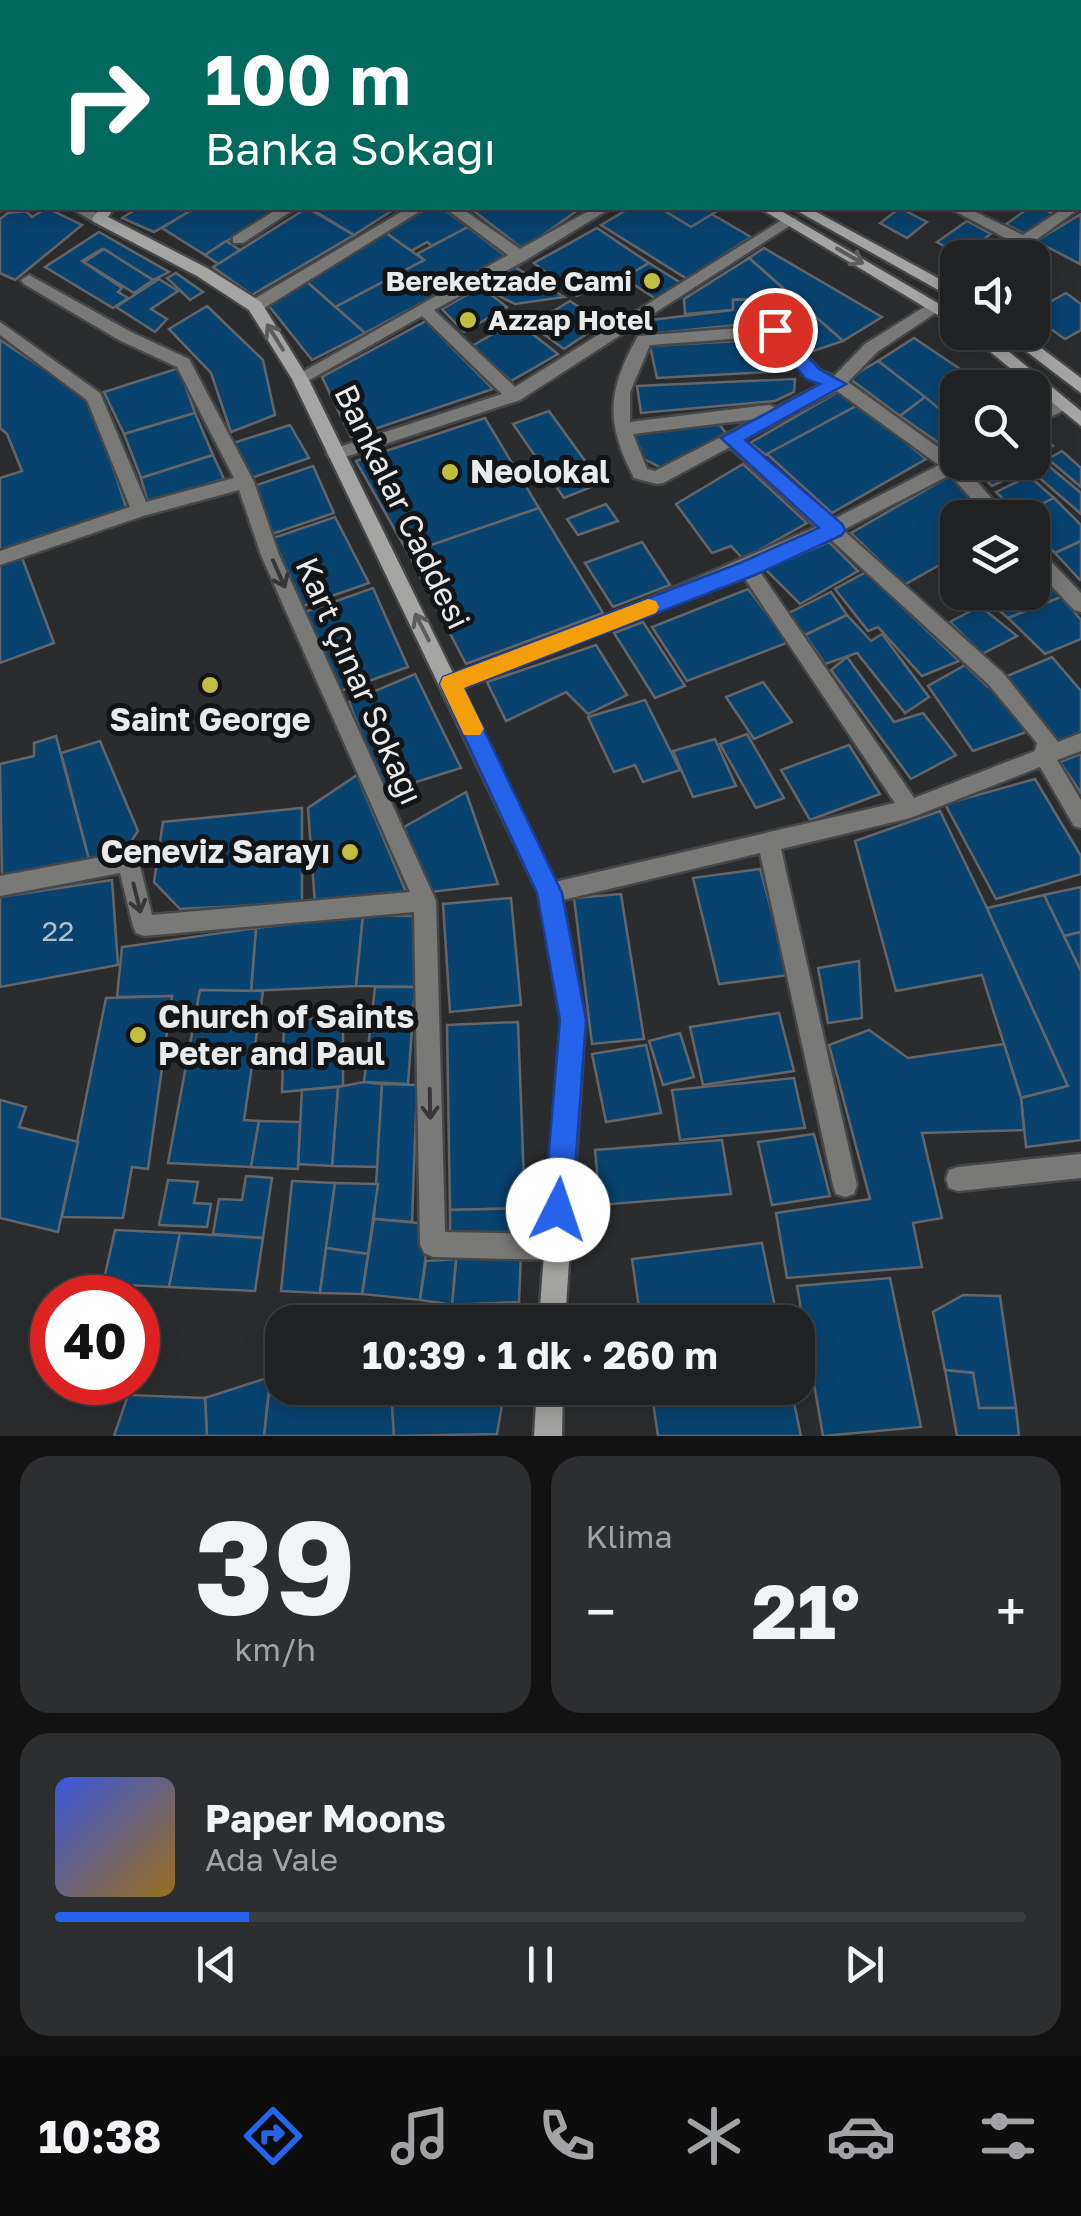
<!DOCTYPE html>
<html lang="tr">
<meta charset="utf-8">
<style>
body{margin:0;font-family:"Golos Text",sans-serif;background:#2d2e2f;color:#f1f3f6;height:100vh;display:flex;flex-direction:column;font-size:38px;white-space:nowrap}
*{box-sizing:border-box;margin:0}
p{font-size:32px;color:#a2a3a5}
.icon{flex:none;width:55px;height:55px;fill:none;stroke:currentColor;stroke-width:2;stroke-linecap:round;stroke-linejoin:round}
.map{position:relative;height:1436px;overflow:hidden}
.details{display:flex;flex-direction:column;gap:20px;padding:20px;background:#121213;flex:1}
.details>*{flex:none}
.banner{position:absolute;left:0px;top:0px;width:1082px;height:210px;box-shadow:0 5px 25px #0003,0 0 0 2px #3d3e40;background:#00695c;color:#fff;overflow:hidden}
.buttons{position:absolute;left:940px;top:240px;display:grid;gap:20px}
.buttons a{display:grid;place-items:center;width:110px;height:110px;border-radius:20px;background:#202122;box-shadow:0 5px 25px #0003,0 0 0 2px #3d3e40;font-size:50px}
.speed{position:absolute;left:30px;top:1275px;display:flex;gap:20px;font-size:50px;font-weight:700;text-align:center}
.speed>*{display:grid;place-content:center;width:130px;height:130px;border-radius:50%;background:#202122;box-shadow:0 5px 25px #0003,0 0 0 2px #3d3e40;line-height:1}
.speed .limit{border:15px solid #d22;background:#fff;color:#111}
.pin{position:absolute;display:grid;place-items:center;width:85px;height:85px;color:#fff;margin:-42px;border:5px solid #fff;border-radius:50%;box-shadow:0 2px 10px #0007}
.me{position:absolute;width:110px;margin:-55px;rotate:4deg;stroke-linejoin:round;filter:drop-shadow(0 0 8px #0008)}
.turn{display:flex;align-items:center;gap:35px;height:210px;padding:0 40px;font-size:45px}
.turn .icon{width:130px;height:130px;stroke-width:2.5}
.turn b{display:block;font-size:70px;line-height:85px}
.big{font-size:75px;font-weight:700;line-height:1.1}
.details .tile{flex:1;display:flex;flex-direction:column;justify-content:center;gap:15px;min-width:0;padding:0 35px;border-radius:30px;background:#2d2e2f}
.details .dial{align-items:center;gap:0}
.dial b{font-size:130px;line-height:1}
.song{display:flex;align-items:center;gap:30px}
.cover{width:120px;height:120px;border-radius:15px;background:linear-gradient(135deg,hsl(230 70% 55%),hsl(40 70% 35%))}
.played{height:10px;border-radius:5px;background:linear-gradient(90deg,#2563eb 20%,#3d3e40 20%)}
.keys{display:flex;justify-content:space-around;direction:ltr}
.heat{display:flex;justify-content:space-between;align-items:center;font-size:55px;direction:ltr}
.details .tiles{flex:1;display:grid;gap:20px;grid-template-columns:1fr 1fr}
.tile:last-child{grid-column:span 2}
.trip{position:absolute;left:265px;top:1305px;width:550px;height:100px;border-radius:30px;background:#202122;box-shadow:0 5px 25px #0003,0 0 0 2px #3d3e40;font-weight:700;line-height:100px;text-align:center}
.dock{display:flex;height:160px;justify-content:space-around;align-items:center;background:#0d0d0e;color:#a2a3a5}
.dock .icon{width:70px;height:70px}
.dock .active{color:#2563eb}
.dock b{font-size:45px;color:#f1f3f6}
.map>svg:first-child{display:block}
</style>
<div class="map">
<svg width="1081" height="1436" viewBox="0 0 1081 1436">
<rect width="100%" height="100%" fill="#2a2c2e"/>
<g fill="#084370" stroke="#636568" stroke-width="2.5">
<path d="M125,0H220L229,2H123Z"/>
<path d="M47,208L82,225L15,280L0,273V219L8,213L26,211L32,217Z"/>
<path d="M138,208H195L154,232L122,218Z"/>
<path d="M195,208H279L205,255L162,228Z"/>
<path d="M307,208L354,235L252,295L213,267Z"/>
<path d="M310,208H396L354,235Z"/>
<path d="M428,208H442L468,227L432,246L427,242L411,251L386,233Z"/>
<path d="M470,208H581L523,249Z"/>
<path d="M630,208H701L751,237L687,279L601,225Z"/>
<path d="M660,208H722L691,227Z"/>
<path d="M900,208L927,222L907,238L880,223Z"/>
<path d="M1029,208H1041L1053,214L1025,234L1006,224Z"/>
<path d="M1081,214L1080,264L1036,241Z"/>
<path d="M967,221L991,234L961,255L937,242Z"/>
<path d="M468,227L507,257L365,333L335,307L424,260L417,254Z"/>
<path d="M597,228L649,263L624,278L617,273L577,296L534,263Z"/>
<path d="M99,232L169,272L153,280L102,249L82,261L122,288L118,292L128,298L113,308L45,267Z"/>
<path d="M386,233L424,260L335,307L306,281Z"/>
<path d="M226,241L240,250L218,264L205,255Z"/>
<path d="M764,248L882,317L843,341L749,258Z"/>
<path d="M104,249L153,280L134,293L84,262Z"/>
<path d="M749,258L843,341L813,351L773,313L765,314L762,299L733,300V310L685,314L684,299Z"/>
<path d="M649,263L681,283L656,299L624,278Z"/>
<path d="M515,267L564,297L515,304L481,287Z"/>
<path d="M176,273L203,292L190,300L167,278Z"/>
<path d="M159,279L178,291L151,309L167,319L155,332L116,307Z"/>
<path d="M306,281L365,333L312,360L269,306Z"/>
<path d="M481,287L507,307L464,332L442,309Z"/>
<path d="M1066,293L1081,304V330L1065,339L1032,316V312Z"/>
<path d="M762,299L766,322L639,335L643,321L733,310V300Z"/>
<path d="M570,301L603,323L564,349L531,325Z"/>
<path d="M207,306L263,360L275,415L231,432L211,373L169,329Z"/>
<path d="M426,321L493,389L351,437L322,377Z"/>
<path d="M516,321L558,354L511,381L472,346Z"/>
<path d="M914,338L969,375L953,386L958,390V424L878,361Z"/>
<path d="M775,339L787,371L657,378L650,346Z"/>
<path d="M0,340L91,400L127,510L0,554V478L22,471L7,434L0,428Z"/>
<path d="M878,361L925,397L900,416L849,378Z"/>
<path d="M179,368L195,413L124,434L104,392Z"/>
<path d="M795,379L794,392L775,401L641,413L637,386Z"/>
<path d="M840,391L860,404L766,455L750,443Z"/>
<path d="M925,397L958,424V440L945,447L900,416Z"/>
<path d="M860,404L926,459L832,513L767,454Z"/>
<path d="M549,411L601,483L564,498L513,424Z"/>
<path d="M195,413L213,455L141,478L124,434Z"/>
<path d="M485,418L539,508L408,553L356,461Z"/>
<path d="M718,423L726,433L666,470L638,456L633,430Z"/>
<path d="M290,425L309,458L251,478L233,443Z"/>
<path d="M1040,434L1053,446L1038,453L1032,448V438Z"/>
<path d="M1062,451L1081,468V487L1048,459Z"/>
<path d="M213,455L224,479L148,503L141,478Z"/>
<path d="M987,462H992L1009,478L992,486L974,469Z"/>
<path d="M1044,462L1081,493V514L1028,468Z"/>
<path d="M743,464L807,523L743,559L731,546L712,553L676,504Z"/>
<path d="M313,466L334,513L272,534L251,487Z"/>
<path d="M950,476L988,518H958V575L943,563L904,585L851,533Z"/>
<path d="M1029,476L1054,498L1020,515L996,492Z"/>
<path d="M1054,498L1081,525V541L1055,553L1032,529V518L1020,515Z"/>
<path d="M606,504L618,521L578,535L567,519Z"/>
<path d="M539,508L603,613L466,664L408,553Z"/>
<path d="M335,517L369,583L303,606L273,538Z"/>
<path d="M1081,541V579L1080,580L1055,553Z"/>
<path d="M642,542L670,585L613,607L585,563Z"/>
<path d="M829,542L858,571L800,604L765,569Z"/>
<path d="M21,555L54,643L0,663V563Z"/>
<path d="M1036,568L1061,597L1008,618L978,593L1032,592Z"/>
<path d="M866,572L959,661L922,676L878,627L868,631L835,589Z"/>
<path d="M373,588L408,667L338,692L305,612Z"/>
<path d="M748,589L789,642L687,681L652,627Z"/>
<path d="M831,592L847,615L805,635L787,614Z"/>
<path d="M1061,597L1081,620V639L1045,654L1008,618Z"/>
<path d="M980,606L1017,636L982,654L950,622Z"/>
<path d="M847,615L871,641L882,634L929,697L905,713L857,653L825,664L805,635Z"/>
<path d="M643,622L685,686L655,698L614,633Z"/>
<path d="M596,645L627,695L588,714L566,692L506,721L487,682Z"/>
<path d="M847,657L894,722L923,713L956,755L911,779L831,670Z"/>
<path d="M1052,657L1081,691V732L1059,742L1005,677Z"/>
<path d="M965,665L988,687L992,684L1032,730L973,751L928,686Z"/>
<path d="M415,674L461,768L384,792L349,702Z"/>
<path d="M763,682L792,722L754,739L726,697Z"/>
<path d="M645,700L680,770L643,782L635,765L614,772L588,717Z"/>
<path d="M747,734L784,798L756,808L720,744Z"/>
<path d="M56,736L89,859L2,876L0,764L34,756V743Z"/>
<path d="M715,739L736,786L693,797L673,751Z"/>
<path d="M100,741L138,831L122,856L89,859L61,753Z"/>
<path d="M849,745L880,794L810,820L781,770Z"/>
<path d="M1081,754V793L1060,762Z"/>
<path d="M357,775L408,897L315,905L308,808Z"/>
<path d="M1035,779L1081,856V874L996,899L945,804Z"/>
<path d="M466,792L498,884L431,892L404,827Z"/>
<path d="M302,808V903L180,909L154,882L163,822Z"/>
<path d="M940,811L987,908L1068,1086L1021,1098L982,975L896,991L855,841Z"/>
<path d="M760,869L789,975L719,984L693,878Z"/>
<path d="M112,880L118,965L0,987V897Z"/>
<path d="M1081,887V932L1064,936L1044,895Z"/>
<path d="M621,894L644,1039L592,1044L574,898Z"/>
<path d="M1044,895L1081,971V1140L1026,1147L1021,1098L1068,1086L987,908Z"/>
<path d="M511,898L521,1005L450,1012L443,904Z"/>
<path d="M363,915L356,986L251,991L256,928Z"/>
<path d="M363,915L419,916L415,987L356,986Z"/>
<path d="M256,928L251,991L200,990L197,1009L170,1011L172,996L117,997L122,947Z"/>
<path d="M1081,932V971L1064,936Z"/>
<path d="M859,961L862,1018L828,1023L818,968Z"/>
<path d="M375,987H415L408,1084L364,1082Z"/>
<path d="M200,990L263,991L244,1120L259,1121L251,1167L168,1163Z"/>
<path d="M172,996L148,1169L132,1167L123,1218L62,1217L106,998Z"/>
<path d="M779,1013L794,1071L703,1085L690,1027Z"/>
<path d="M343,1016V1086L282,1092L284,1021Z"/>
<path d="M518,1022L525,1208L450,1210L447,1025Z"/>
<path d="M869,1030L908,1058L1004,1044L1021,1098L1024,1130L922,1133L942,1218L913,1223L922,1267L787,1278L776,1213L870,1199L829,1045Z"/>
<path d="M680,1033L694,1077L663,1085L649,1041Z"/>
<path d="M646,1045L661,1113L606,1122L592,1054Z"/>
<path d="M794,1078L805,1128L680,1140L672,1090Z"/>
<path d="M364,1082L382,1084L379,1167L332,1166L338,1087Z"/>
<path d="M382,1084L417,1085L412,1222L374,1219Z"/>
<path d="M338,1087L332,1166L298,1164L302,1090Z"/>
<path d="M0,1100L26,1107L19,1127L78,1142L58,1232L0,1218Z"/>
<path d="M259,1121L300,1122L298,1169L251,1167Z"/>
<path d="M814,1134L830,1196L772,1205L758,1142Z"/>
<path d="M722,1140L731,1194L600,1205L595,1150Z"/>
<path d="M246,1176L272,1178L263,1238L213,1234L219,1199L242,1200Z"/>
<path d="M168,1180L198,1182L194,1203L211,1204L207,1227L159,1225Z"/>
<path d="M292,1181L335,1183L320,1293L281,1291Z"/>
<path d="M335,1183L378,1184L368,1254L326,1248Z"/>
<path d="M525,1208L526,1240L450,1242V1210Z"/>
<path d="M374,1219L430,1224L420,1300L362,1294Z"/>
<path d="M115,1230L180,1233L169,1287L103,1284Z"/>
<path d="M180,1233L263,1238L255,1291L169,1287Z"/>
<path d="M762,1243L778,1322H641L632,1259Z"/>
<path d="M326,1248L368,1254L362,1294L320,1293Z"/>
<path d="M457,1251L521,1253L519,1302L452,1305Z"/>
<path d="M456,1259L452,1305L420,1300L426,1261Z"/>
<path d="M890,1278L921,1427L823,1436L797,1286Z"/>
<path d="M963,1295L1000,1296L1016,1408H979L973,1373L945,1370L933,1312Z"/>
<path d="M434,1302L452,1305L519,1302L516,1322H391H428Z"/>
<path d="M274,1349L282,1350V1388H391L394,1436H264Z"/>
<path d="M945,1370L973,1373L979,1408H1016L1019,1436H957Z"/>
<path d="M270,1377L264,1436H207L205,1398Z"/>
<path d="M391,1388H505L497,1434L394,1436Z"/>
<path d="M651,1388H791L801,1436H658Z"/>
<path d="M128,1395L205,1398L207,1436H114Z"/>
</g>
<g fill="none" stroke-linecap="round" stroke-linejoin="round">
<g stroke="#454749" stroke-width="5">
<g id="street">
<path d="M2,39V48L0,49V40Z"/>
<rect x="0" y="172" width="2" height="8"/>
<rect x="1080" y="176" width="1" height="9"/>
<path d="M0,200H2L5,209L0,211Z"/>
<path d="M71,208H88L106,219L104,222H94Z"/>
<path d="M279,208H296L243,243H233V237Z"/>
<path d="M408,208H425L261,310H249V302Z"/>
<path d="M445,208H461L520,249L594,208H611L526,260L434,310L515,387L785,218H795L797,221L520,400L342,458H330L327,454L330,450L502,394L422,316L306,382H294L292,378L508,255Z"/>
<path d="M949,208H967L1023,235L1064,208H1080L1011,258H993L1013,242Z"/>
<path d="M29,275L131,332L189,359L254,482L279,555L436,901L445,1232L555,1234L564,1238L568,1247L564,1256L555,1260L433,1257L424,1253L420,1244L414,912L144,936L136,933L133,926L120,873L0,896V876L128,852L136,855L139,862L152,915L410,892L261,555L239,490L143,516L0,565V551L130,507L87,400L0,335V322L100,393L146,502L234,478L177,367L119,340L24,284L21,280Z"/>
<path d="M934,301L942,306L940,310L877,352L848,382L953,458L958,456V462H967L964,467L1009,518H989L950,475L843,530L1003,673L1058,742L1081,733V751L1057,760L1081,800V828L1074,826L1040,767L910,818L781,849L857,1185L854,1194L845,1197L836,1194L833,1185L760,853L550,903L542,900L539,893L542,886L550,883L895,803L743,576L458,690H444L441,684L444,678L638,603L816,527L730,447L663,483L657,484L634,478C605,422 607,391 638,336L775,325L781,326L819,370L834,376L865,344ZM771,336L807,378L822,384L776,408L769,405L630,422V392L650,345ZM837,391L939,465L832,520L743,440ZM756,419L655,471L647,469L633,434ZM828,537L989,685L1037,743L1035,751L914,798L758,569Z"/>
<path d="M1062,398L1068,400V408L1032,427V413Z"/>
<path d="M1032,546L1038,548L1081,593V612L1074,610L1032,565Z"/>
<path d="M1081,1154V1178L958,1191L949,1188L946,1179L949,1170L958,1167Z"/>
</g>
</g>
<g stroke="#454749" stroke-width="5">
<g id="secondary">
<path d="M354,0H385L386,2H355Z"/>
<path d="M100,208H114L108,217L207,268L261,302L308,378L561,893L585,1020L565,1322H539L561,1020L539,894L292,379L249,310L197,276L94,222L92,219Z"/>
<path d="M759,208H776L958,315V327Z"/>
<path d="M792,208H809L958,289V301Z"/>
<path d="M966,332H985L1081,411V426Z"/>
<path d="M1001,332H1020L1081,378V393Z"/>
<path d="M537,1388H563L562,1436H534Z"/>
</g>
</g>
<g stroke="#454749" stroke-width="5">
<g id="primary">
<rect x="0" y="121" width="2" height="10"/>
<rect x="0" y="151" width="2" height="10"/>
</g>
</g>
<use href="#street" fill="#797978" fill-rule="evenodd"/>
<use href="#secondary" fill="#a5a5a3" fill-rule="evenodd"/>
<use href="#primary" fill="#c7c7c4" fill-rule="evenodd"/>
<g stroke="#b7b8ba" stroke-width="2.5">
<path d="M405,2L412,0"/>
<path d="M438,2L447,0"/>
</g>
</g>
<defs><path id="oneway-shaft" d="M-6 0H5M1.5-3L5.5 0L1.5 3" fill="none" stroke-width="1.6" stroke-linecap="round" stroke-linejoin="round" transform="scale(2.5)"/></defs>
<g stroke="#5c5c5c">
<use href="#oneway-shaft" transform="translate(850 256) rotate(30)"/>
<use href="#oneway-shaft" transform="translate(275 337) rotate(-122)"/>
<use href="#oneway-shaft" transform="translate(422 627) rotate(-117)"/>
</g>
<g stroke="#373738">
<use href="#oneway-shaft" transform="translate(279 574) rotate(66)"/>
<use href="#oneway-shaft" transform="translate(137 898) rotate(76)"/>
<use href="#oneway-shaft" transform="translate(430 1104) rotate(89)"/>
</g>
<path fill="#2563eb" stroke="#184099" stroke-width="2.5" d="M775,324L781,326L819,369L846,384L745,440L842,524L845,530L842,535L755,575L464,688L562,893L586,1020L572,1210L568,1220L558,1224L548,1220L544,1210L560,1020L537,893L440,684L443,677L740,563L819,528L721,438L820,384L806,379L768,334L766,330Z"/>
<path fill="#f59e0b" d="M648,599L656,601L659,607L656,613L464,688L484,729L480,735H464L440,684L443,677Z"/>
<g fill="#c0be40" stroke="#131415" stroke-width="4">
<circle cx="652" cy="281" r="10"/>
<circle cx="468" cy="320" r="10"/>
<circle cx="450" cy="472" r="10"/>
<circle cx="210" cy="685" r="10"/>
<circle cx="350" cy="852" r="10"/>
<circle cx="138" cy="1035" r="10"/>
</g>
<g text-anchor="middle" stroke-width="10" stroke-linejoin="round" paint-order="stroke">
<g font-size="28" font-weight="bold" fill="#e9eaec" stroke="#131415" text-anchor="end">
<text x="632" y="291">Bereketzade Cami</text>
<text x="488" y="330" text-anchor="start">Azzap Hotel</text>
</g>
<g font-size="28" fill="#b1c0cd">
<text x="58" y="941">22</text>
</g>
<g font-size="32" font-weight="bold" fill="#e9eaec" stroke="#131415" text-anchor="start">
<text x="470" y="483">Neolokal</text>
<text x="210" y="731" text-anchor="middle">Saint George</text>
<text x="330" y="863" text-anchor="end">Ceneviz Sarayı</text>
<text x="158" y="1028">Church of Saints<tspan x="158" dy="37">Peter and Paul</tspan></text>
</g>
<g font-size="32" fill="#e9eaec" stroke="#131415">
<text transform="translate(402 507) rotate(64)" y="11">Bankalar Caddesi</text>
<text transform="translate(359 681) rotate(66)" y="11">Kart Çınar Sokağı</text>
</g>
</g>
</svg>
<div class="buttons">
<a><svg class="icon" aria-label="sound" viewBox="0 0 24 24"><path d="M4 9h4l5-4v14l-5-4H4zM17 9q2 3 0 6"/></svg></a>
<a><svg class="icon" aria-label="search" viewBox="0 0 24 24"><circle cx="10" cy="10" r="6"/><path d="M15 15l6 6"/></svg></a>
<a><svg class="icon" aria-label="layers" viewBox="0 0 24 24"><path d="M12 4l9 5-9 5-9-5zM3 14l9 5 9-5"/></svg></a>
</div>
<div class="speed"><div class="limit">40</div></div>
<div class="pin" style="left:775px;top:330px;background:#d93025"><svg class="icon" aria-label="arrive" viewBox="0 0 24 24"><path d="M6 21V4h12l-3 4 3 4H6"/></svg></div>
<svg class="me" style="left:558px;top:1210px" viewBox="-20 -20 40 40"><circle r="19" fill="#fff"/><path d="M0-13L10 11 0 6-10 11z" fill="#2563eb"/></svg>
<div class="trip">10:39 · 1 dk · 260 m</div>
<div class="banner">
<div class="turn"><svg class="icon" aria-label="right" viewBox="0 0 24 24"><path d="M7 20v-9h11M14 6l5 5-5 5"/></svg><div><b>100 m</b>Banka Sokağı</div></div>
</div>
</div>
<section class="details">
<div class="tiles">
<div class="tile dial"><b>39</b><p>km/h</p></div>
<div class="tile"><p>Klima</p>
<div class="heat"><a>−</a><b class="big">21°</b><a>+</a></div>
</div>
<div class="tile">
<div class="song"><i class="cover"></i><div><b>Paper Moons</b><p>Ada Vale</p></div></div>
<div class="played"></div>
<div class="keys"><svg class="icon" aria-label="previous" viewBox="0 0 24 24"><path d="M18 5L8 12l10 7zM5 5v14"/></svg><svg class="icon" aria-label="pause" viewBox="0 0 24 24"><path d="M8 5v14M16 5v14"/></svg><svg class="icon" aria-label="next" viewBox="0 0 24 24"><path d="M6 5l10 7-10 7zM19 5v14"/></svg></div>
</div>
</div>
</section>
<nav class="dock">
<b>10:38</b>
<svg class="icon active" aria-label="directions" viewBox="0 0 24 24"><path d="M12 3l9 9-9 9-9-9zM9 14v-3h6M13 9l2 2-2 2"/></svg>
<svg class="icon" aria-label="music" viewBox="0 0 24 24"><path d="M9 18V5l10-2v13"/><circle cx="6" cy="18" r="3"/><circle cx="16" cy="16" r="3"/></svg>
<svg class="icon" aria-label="phone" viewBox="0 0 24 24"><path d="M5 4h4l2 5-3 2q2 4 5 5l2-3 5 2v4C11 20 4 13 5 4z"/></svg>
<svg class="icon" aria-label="climate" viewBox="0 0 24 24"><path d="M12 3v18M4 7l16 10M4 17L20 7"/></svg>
<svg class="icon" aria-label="car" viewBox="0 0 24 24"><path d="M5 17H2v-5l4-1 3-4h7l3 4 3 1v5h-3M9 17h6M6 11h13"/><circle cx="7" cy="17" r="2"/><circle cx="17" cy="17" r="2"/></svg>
<svg class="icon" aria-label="filters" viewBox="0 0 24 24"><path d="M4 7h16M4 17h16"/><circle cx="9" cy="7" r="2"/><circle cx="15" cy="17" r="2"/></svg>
</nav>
